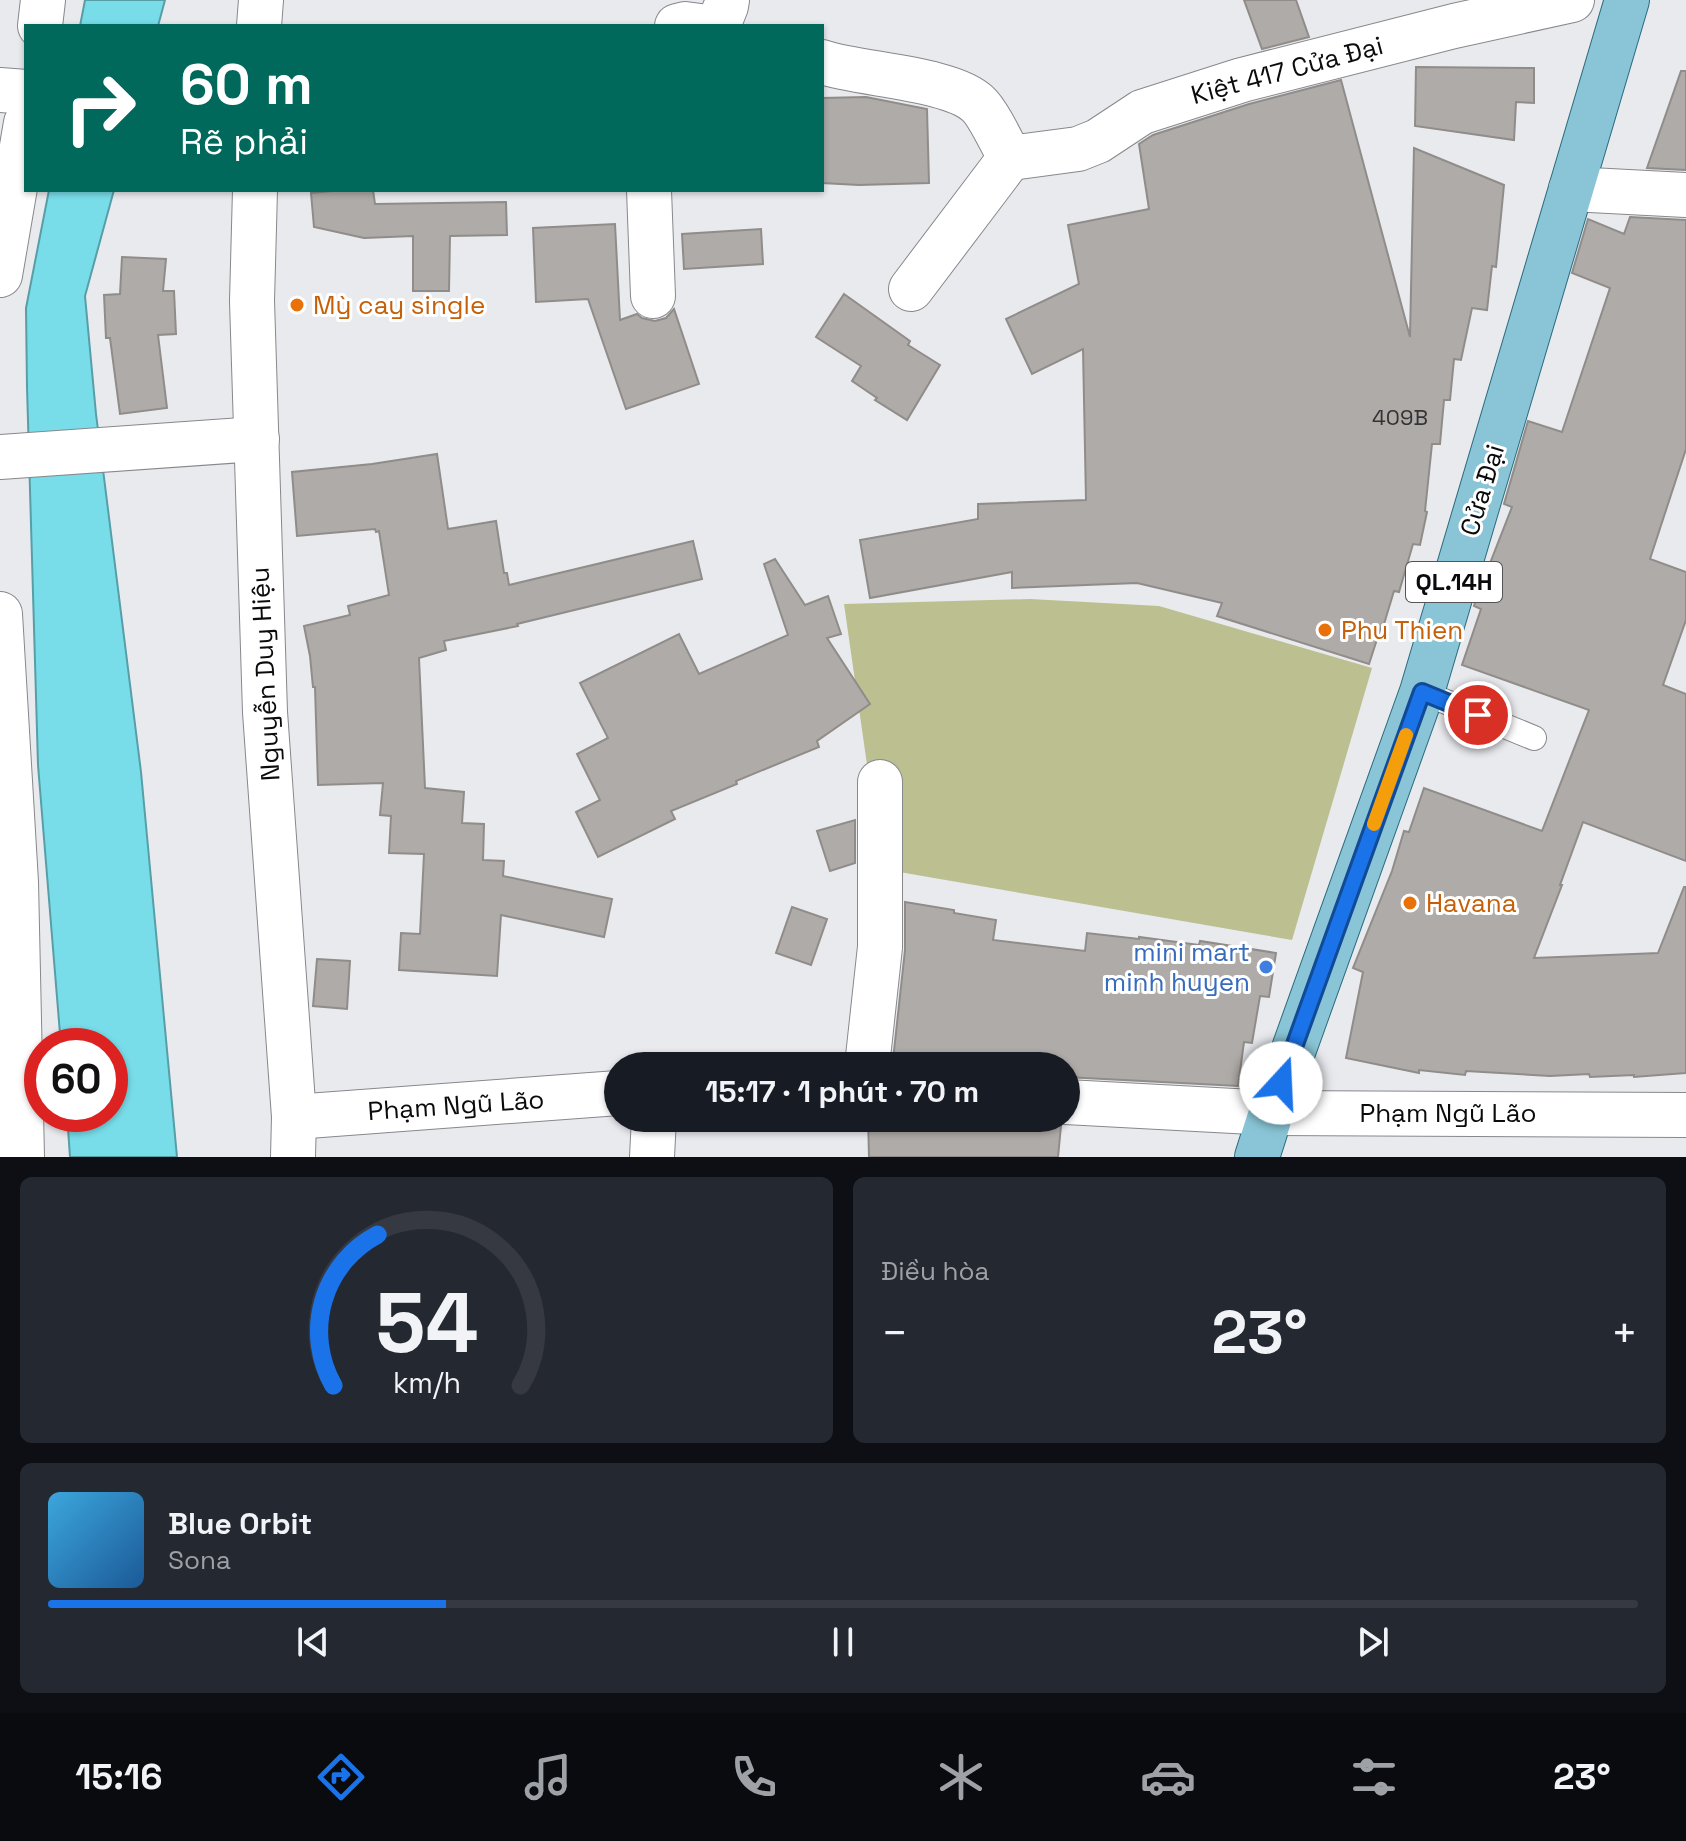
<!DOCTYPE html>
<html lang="vi">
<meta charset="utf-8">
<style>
body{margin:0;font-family:"Space Grotesk",sans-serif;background:#242831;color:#f1f3f6;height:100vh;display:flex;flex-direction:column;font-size:30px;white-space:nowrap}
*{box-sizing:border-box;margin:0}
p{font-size:26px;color:#9ea1a6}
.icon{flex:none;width:44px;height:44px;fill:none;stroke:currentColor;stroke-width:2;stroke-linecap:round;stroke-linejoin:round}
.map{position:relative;height:1157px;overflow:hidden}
.side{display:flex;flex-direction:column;gap:20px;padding:20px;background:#0d0f14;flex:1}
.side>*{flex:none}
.top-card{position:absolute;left:24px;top:24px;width:800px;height:168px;border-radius:0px;box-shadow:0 2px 6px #0004;background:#00695c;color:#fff;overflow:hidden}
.speed{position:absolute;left:24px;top:1028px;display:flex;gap:16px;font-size:40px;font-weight:700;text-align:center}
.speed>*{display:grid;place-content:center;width:104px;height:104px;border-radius:50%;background:#171b24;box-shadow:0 2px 6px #0004;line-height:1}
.speed .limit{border:12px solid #d22;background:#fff;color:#111}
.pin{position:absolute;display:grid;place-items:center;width:68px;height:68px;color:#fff;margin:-34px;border:4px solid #fff;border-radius:50%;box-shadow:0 2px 8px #0007}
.me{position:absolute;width:88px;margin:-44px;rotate:20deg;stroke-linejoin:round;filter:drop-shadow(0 0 6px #0008)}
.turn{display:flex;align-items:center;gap:28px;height:168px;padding:0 24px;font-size:36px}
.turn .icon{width:104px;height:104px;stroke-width:2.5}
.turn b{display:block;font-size:56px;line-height:68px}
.big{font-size:60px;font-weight:700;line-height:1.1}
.side .tile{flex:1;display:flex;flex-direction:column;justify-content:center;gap:12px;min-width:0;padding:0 28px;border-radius:12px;background:#242831}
.side .dial{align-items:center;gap:0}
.dial svg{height:208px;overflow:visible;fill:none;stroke:#363941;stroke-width:7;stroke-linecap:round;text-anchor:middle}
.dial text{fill:#f1f3f6;stroke:none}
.song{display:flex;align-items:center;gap:24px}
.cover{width:96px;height:96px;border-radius:12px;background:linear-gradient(135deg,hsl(200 70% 55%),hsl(210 70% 35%))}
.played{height:8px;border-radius:4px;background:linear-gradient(90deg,#1a73e8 25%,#363941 25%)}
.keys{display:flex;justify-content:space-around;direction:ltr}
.heat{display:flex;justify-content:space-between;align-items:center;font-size:44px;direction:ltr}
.side .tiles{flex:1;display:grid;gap:20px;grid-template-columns:1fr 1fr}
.tile:last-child{grid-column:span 2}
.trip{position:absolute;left:604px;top:1052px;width:476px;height:80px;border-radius:40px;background:#171b24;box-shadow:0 2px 6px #0004;font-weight:700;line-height:80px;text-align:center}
.tabs{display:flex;height:128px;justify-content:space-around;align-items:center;background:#090b0e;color:#9ea1a6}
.tabs .icon{width:56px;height:56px}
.tabs .current{color:#1a73e8}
.tabs b{font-size:36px;color:#f1f3f6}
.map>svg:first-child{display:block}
</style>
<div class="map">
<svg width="1686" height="1157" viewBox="0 0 1686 1157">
<rect width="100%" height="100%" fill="#e9eaee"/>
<path fill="#bcbf8f" d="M1030,599L1159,606L1372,668L1292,940L882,869L844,604Z"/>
<g fill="#78dde9" stroke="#579ea7" stroke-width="2">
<path d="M85,0H165L158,26H80Z"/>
<path d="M49,190H114L85,296L96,414L141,772L177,1157H70L67,1114H110V1046H61L38,765L27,387L26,308Z"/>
</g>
<g fill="#afaba8" stroke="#908c89" stroke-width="2">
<path d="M1244,0H1296L1309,37L1262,49Z"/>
<path d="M1416,67L1534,68V103L1516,102L1514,140L1415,126Z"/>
<path d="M1681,71H1686V170L1647,168Z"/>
<path d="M1341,80L1410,337L1414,148L1504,185L1496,267L1492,266L1487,310L1472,308L1461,360L1454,359L1450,400H1444L1440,444H1432L1425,511L1427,512L1420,545L1413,544L1399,592L1394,591L1384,624H1382L1369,664L1217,616L1222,603L1137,583L1012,588V572L870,598L860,540L978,519V504L1086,500L1083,349L1032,374L1006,319L1079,284L1068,225L1149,209L1139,144L1153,135L1249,104Z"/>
<path d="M866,97L927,109L929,183L859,185L822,183V98Z"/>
<path d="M343,190H373L375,204L506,202L507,235L450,236L449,291H413V236L364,238L314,227L311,193Z"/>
<path d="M1630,217L1686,220V449L1650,559L1686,572V620L1663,685L1686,694V861L1583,822L1560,885H1562L1534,958L1658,953L1684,887H1686V1073L1634,1077V1075L1590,1077L1589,1074L1550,1076L1466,1071L1465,1075L1419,1070V1073L1346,1058L1363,972L1353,968L1392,871L1404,831L1409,832L1424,788L1542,831L1589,710L1462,665L1481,609L1474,606L1476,599L1512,507L1504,504L1528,421L1562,432L1610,288L1572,273L1588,219L1624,234Z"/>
<path d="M615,224L620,320L637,314L642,318L655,321L666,318L674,309L699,384L626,409L588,299L536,302L533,228Z"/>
<path d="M761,229L763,264L684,269L682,234Z"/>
<path d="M122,257L166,259L163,291H174L176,334L158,335L167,408L120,414L110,338H106L104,295L120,294Z"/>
<path d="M844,294L910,341L908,345L940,365L907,420L875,400L877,398L852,381L861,366L816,337Z"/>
<path d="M437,454L448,529L496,521L504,573H507L509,585L693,541L702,579L517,624L518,626L444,641L446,650L419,658L425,788L464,792L462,823L484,824L483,860L504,861L503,876L612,899L604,937L501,915L497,976L399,970L401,933L420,934L424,854L389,853L391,816L380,815L383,783L318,785L315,687H313L310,656L304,626L350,615L348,606L389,595L379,531L376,532L375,529L297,536L292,472L372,464Z"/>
<path d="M775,559L805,605L828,596L841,634L827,638L870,704L817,741L819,747L736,781L737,784L671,811L675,819L598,857L576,812L600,800L577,754L608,738L580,683L679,634L699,674L788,635L764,564Z"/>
<path d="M855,820V863L830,871L817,831Z"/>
<path d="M905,902L954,910V913L996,920L993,940L1085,951L1087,933L1139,939V937L1199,945L1200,941L1276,953L1269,997L1260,996L1252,1043L1244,1042L1238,1086L1066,1077V1066H933L893,1060L905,950Z"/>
<path d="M792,907L827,919L811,965L776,953Z"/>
<path d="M317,959L350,961L347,1009L313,1006Z"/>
<path d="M868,1118H1048L1053,1123L1061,1126L1058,1157H869Z"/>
</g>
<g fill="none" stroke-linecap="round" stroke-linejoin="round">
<g stroke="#87888c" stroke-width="26">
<path id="lane" d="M1422,692L1534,738"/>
</g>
<g stroke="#87888c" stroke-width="46">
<g id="street">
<path d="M40,26L43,0"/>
<path d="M677,26L685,24L700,26"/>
<path d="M718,26L726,6L727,0"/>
<path d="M822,62C861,75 951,78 978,104C988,113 1003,145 1010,158L1078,149L1098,141L1142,112L1242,80L1454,26L1572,0"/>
<path d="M0,90L26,92"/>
<path d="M1571,189L1686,195"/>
<path d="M649,190L653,296"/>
<path d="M0,275L26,123"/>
<path d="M911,289L1010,158"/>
<path d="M0,457L257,439"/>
<path d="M0,614L16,882L22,1157"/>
<path d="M867,1066L880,947V782"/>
<path d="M1066,1102L1271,1113L1686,1115"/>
<path d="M294,1117L618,1093"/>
<path d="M652,1157L654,1118"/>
</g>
</g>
<g stroke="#87888c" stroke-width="46">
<g id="secondary">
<path d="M259,26L261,0"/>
<path d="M255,190L252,301L265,712L294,1117L293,1157"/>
</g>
</g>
<g stroke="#2a6b7d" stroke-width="46">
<path id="primary" d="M1257,1157L1271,1113L1422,692L1627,0"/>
</g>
<use href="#lane" stroke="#fff" stroke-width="24"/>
<use href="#street" stroke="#fff" stroke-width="44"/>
<use href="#secondary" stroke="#fff" stroke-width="44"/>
<use href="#primary" stroke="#89c5d6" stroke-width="44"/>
</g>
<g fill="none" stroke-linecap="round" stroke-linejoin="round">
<g stroke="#114b97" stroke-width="20">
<path id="route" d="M1281,1083L1422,692L1478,715"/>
</g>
<use href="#route" stroke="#1a73e8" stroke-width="14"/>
<path stroke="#f59e0b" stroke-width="14" d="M1374,824L1406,735"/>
</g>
<g fill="#e8710a" stroke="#fff" stroke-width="3">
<circle cx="297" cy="305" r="8"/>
<circle cx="1325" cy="630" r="8"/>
<circle cx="1410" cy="903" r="8"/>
</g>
<circle fill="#3f7fe0" stroke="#fff" stroke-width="3" cx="1266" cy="967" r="8"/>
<g text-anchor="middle" stroke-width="6" stroke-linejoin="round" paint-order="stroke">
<g font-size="22" fill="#343334">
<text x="1400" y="425">409B</text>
</g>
<rect fill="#fff" stroke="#545456" stroke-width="2" x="1406" y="562" width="96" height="40" rx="6"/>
<g font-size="24" font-weight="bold" fill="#0b0b0d">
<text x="1454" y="590">QL.14H</text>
</g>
<g font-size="26" fill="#0b0b0d" stroke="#fff">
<text transform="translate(1287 70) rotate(-15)" y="9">Kiệt 417 Cửa Đại</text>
<text transform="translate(1482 490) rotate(-73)" y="9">Cửa Đại</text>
<text transform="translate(265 674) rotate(-93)" y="9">Nguyễn Duy Hiệu</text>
<text transform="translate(456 1105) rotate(-4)" y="9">Phạm Ngũ Lão</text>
<text x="1448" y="1122">Phạm Ngũ Lão</text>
</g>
<g font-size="26" fill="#c56008" stroke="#fff" text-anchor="start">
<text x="313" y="314">Mỳ cay single</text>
<text x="1341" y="639">Phu Thien</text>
<text x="1426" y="912">Havana</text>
</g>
<g font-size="26" fill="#366cbe" stroke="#fff" text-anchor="end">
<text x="1250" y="961">mini mart<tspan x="1250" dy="30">minh huyen</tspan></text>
</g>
</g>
</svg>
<div class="speed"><div class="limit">60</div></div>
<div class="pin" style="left:1478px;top:715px;background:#d93025"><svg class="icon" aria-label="arrive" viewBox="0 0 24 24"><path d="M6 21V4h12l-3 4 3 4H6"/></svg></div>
<svg class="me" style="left:1281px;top:1083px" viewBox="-20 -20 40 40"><circle r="19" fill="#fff"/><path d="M0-13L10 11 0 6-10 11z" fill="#1a73e8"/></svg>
<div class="trip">15:17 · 1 phút · 70 m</div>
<div class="top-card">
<div class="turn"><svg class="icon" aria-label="right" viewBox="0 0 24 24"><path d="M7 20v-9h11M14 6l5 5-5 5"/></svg><div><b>60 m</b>Rẽ phải</div></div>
</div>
</div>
<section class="side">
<div class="tiles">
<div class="tile dial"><svg viewBox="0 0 100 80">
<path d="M14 69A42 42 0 1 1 86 69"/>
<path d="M14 69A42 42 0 0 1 31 11" stroke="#1a73e8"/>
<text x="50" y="56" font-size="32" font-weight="700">54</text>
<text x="50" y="72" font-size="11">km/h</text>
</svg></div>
<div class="tile"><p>Điều hòa</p>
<div class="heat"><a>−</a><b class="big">23°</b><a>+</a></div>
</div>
<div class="tile">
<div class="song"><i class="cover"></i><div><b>Blue Orbit</b><p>Sona</p></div></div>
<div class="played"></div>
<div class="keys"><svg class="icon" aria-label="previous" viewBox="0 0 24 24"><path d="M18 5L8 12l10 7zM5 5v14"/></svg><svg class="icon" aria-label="pause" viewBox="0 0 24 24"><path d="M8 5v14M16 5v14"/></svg><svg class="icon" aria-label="next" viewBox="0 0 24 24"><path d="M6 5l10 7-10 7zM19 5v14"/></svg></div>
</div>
</div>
</section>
<nav class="tabs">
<b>15:16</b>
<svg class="icon current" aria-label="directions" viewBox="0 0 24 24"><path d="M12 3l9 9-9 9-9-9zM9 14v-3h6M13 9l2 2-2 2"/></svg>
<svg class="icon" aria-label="music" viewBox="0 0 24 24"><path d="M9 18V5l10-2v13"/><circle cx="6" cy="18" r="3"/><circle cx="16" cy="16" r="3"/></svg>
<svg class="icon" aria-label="phone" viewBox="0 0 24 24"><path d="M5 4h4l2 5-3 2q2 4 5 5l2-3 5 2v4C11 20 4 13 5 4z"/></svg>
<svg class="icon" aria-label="climate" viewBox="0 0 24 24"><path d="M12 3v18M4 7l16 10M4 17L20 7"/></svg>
<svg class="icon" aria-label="car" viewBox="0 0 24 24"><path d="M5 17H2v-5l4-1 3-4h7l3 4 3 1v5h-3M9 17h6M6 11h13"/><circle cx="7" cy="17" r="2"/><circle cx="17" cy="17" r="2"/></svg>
<svg class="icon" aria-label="filters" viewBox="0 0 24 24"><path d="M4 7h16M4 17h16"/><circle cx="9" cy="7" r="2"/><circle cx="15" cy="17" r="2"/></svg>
<b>23°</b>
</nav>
